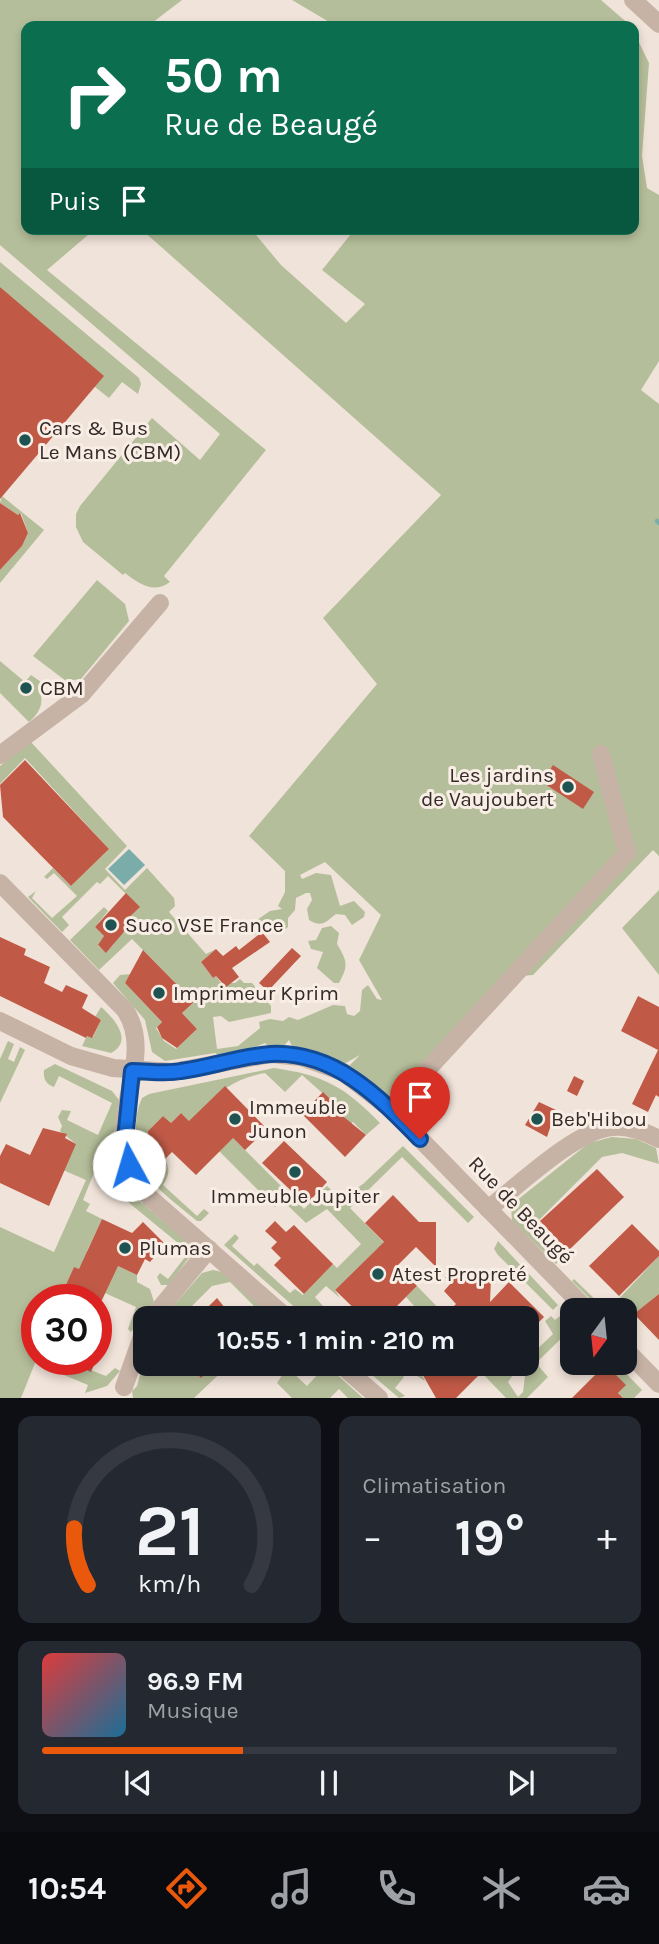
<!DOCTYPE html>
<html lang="fr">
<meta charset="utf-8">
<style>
body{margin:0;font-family:Karla,sans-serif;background:#242831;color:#f1f3f6;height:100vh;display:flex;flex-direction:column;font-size:26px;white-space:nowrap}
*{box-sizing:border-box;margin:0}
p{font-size:23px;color:#9ea1a6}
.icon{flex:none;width:38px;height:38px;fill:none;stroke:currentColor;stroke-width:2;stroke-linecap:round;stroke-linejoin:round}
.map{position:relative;height:1398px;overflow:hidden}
.drawer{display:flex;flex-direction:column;gap:18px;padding:18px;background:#0d0f14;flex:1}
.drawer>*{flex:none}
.top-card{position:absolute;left:21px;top:21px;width:618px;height:214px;border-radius:14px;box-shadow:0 4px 10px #0003;background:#0b6e4f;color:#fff;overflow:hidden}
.needle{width:46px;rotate:195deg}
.buttons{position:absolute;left:560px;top:1298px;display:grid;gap:14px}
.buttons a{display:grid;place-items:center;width:77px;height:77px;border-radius:14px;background:#171b24;box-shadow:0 4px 10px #0003;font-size:35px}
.speed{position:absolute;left:21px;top:1284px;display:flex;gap:14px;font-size:35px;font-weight:700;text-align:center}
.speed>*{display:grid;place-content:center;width:91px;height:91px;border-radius:50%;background:#171b24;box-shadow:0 4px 10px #0003;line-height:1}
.speed .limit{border:10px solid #d22;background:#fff;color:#111}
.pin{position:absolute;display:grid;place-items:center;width:60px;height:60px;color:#fff;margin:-72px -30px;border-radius:50% 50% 50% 0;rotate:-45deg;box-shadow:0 0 7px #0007}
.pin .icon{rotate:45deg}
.me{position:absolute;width:77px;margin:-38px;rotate:354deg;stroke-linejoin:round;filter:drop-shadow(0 0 5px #0008)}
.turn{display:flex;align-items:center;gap:24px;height:147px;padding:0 28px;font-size:32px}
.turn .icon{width:91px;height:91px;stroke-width:2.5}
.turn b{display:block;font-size:49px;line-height:60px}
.then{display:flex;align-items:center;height:66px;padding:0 28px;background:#0003;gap:14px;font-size:26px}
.big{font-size:52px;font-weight:700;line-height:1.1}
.drawer .tile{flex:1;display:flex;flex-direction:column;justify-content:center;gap:10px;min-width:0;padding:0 24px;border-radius:14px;background:#242831}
.drawer .dial{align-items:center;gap:0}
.dial svg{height:182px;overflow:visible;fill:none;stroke:#363941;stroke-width:7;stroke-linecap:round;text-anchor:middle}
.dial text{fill:#f1f3f6;stroke:none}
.song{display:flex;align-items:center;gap:21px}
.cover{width:84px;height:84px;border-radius:10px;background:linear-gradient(135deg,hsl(0 70% 55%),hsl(200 70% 35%))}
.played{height:7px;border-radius:4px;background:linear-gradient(90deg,#ea580c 35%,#363941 35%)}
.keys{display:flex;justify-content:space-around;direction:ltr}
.heat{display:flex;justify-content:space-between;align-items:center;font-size:38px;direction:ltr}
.drawer .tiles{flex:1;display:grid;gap:18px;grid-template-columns:1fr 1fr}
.tile:last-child{grid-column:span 2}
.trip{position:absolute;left:133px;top:1306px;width:406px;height:70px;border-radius:14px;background:#171b24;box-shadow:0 4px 10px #0003;font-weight:700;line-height:70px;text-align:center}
.tabs{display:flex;height:112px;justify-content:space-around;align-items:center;background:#090b0e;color:#9ea1a6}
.tabs .icon{width:49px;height:49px}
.tabs .selected{color:#ea580c}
.tabs b{font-size:32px;color:#f1f3f6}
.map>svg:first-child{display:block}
</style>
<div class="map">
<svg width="659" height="1398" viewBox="0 0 659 1398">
<rect width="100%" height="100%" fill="#f0e3d9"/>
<g fill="#b5be9a" fill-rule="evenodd">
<path d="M0,0H182L148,26H26V229H95L47,270L266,450L164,576L170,582C154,594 139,584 125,573L123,575L83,542L76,527V514L80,506L152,418L200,460L220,434L0,245Z"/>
<path d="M292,0H601L631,26H336Z"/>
<path d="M634,32L649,63L642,156L647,188L659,195V361L641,390L659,404V856L653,850L533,975L510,977L391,1109L343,1072L360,1055L344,1064L295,1052L289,1040L282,1048L271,1049L265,1043L225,1059L215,1053L165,1061L152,1052L145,1020L113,983L120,975L131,974L143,950L132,939L99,970L70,940L104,907L108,911L95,927L104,936L98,946L106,952L114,944L107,937L119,936L128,928L123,923L139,907L108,876L100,884L97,882L62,917L69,925L62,932L28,897L36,891L32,898L52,918L77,896L54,873L47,879L44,877L53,868L71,886L109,849L25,758L0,784V766L30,741L127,846L105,869L125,890L147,868L174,898L175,906L169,912L206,954L216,949L201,962L213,978L216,976L221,983H235L240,979L244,983H252L271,1006V1013L229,1022L221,1016L213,1017L217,1049L238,1046L260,1028L259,1022L270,1019L283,1021L289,1017L298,1020L333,1005L345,1006L347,1014L354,1016L360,1011L362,990L368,985L377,999L382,1000L359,960L381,915L325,862L300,875L302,879L316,873L331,875L340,906L354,901L365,912L364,917L352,925L345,915L336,914C325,922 323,928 309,920L307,909L312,900L310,893H306L296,898L295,910L288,918V927L283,931L253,935L251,924L270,911L282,909L278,906L285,892V871L249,836L377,684L323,618L441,495L141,229H251L281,265L346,323L365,304L322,270L355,229H634ZM144,951L194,1002L182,1013L197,1029L176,1049L164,1041L156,1028L162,1022L125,983Z"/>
<path d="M0,262L139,378L141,384L138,394L122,382L109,398L95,387L0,287Z"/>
<path d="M2,496L44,530L0,583V570L22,546L28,533L21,513L18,515L0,503Z"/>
<path d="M97,580L125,604L129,621L81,679L66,681L33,656Z"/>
<path d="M0,661L25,682L31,675L41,682L38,686C45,701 41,712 29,722L0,693Z"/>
<path d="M659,890V975L622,928Z"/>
<path d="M331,926L339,933L337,944C347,961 349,965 339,983H334L317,968L323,952L311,949L308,941L316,940L322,928Z"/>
<path d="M101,1007C114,1018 134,1041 111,1053L82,1046L87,1036L93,1037L101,1020L95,1017Z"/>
<path d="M8,1041L14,1044L8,1059L14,1062L20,1047L25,1050L0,1103V1059Z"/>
<path d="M55,1064L112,1091L119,1100L113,1140L116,1156L97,1165L83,1200L90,1204L86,1211L102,1219L87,1251L137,1275V1282L150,1289L154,1302L131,1332L128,1329L136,1307L105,1293L74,1267L59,1300H37V1360H65L106,1376L115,1368L120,1371L107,1386L85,1393L88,1385L35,1363L21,1398H0V1227L54,1252L86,1180L63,1170L76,1144L60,1131L62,1126L58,1117L62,1110L71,1111L67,1120L98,1135L112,1103L59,1076L54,1087C46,1084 43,1079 44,1070Z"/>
<path d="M274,1068C324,1075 345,1087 380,1123L366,1135L353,1122L350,1125L334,1109L337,1106L302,1075L285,1092L265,1073C237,1078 223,1088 203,1108L304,1209L327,1186L341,1199L363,1184L403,1146L474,1217L468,1223L402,1157L350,1208L397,1256L378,1248L335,1290L340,1298L326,1286L315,1297L323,1306L318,1311L324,1318H307L224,1245L235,1234L239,1238L232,1246L254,1266L257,1263L290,1293L295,1289L303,1295L333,1264L337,1268L361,1244L327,1209L306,1223L282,1200L275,1207L181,1113L171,1123L163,1116L148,1131L149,1147H153C167,1161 174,1168 163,1185L197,1216L204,1209L209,1213L201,1221H197C182,1208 164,1196 152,1181C135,1161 131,1122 142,1098L149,1094Z"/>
<path d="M612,1137L636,1139L656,1148L659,1164L622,1153L602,1157L528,1231L558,1262L556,1264L512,1221L511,1205L589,1143Z"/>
<path d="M128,1195L134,1196L193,1247V1252L169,1285H161L157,1277L160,1273L168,1279L189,1252L128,1202Z"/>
<path d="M498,1241L558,1305L553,1310L498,1255L494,1249Z"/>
<path d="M659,1256V1294L625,1324V1311H602L572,1281L574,1279L605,1309L613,1305Z"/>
<path d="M213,1270L222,1272L276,1318H261L263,1315L230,1282L212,1286L180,1318H163L202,1273Z"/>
<path d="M417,1286L448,1318H425L406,1297Z"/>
<path d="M564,1313L571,1321L570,1330L536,1363L548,1377L527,1398H506L481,1372L479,1363H515L513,1375L508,1382L518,1397L523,1392L527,1359L553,1334L545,1321L551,1316L555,1320Z"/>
<path d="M145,1356V1363H186L201,1378L216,1363H231L194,1398H133L132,1391L137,1386Z"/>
<path d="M272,1363H295L297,1366L292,1372L307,1386L320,1372L310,1363H324L363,1398H348L339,1389L330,1398H292L277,1383L288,1366Z"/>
<path d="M381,1363H416L425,1381L401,1366L397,1370L404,1377L395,1388L405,1396L399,1398L371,1374Z"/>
<path d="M604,1363H616L642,1390L634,1398H623L618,1393L625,1385Z"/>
</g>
<path fill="#7aaca9" d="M129,849L145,865L124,885L108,869Z"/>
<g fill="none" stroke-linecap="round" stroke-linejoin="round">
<path stroke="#7aaca9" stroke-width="4.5" d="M657,521L659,523"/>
</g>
<g fill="#c05a47">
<path d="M0,287L104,376L0,499Z"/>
<path d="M0,503L18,515L20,513L28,533L22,546L0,570Z"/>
<path d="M25,760L109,849L71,886L3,817L0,785Z"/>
<path d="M553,765L594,792L583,809L542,782Z"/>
<path d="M126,893L140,907L123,923L128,927L106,953L98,945L104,936L95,927Z"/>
<path d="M262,932L270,942L232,968L239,977L226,987L216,976L213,978L201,962L216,949L223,956L236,946L239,950Z"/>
<path d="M0,937L26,949L24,955L50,967L44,983L62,992L66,985L88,995L82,1008L101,1020L92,1038L87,1036L86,1038L0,996Z"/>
<path d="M292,948L301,956L268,991L259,983Z"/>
<path d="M143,950L194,1002L182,1013L197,1029L177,1048L162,1038L157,1027L162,1022L125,983Z"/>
<path d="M638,996L659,1007V1097L656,1095L648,1112L632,1104L658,1050L621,1031Z"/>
<path d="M574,1076L584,1081L577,1096L567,1091Z"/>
<path d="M225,1086L267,1129L245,1150L233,1138L196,1175L172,1152L165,1159L153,1147L149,1148L148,1131L163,1116L171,1123L181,1113L189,1121Z"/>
<path d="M323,1092L337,1106L334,1109L366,1135L345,1157L302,1114Z"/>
<path d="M539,1102L556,1110L547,1137L525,1125Z"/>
<path d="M43,1128L67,1134L65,1138L76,1144L49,1206L0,1183V1156L6,1144L30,1155Z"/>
<path d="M284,1141L327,1182L306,1205L262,1163Z"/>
<path d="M597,1169L624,1197L568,1251L540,1221Z"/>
<path d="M393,1195L419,1222H436V1267L416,1247L397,1266L417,1286L385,1318H378L372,1311L364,1318L335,1290L384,1242L365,1223Z"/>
<path d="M102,1219L132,1233L143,1222L165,1244L150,1262L145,1259L137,1275L118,1266L102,1300H59L74,1267L79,1269Z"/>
<path d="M275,1221L286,1232L294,1225L333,1264L304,1294L274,1265L281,1258L271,1248L277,1242L265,1231Z"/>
<path d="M632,1224L659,1251V1256L619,1296L589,1266Z"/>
<path d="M445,1277L491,1278L490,1302L509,1282L544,1317L527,1334V1318H464L453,1307L456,1304L444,1291L451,1283Z"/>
<path d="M659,1294V1340L634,1314Z"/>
<path d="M217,1298L233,1318H197Z"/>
<path d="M65,1360H96L91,1372Z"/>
<path d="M186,1363H216L201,1378Z"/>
<path d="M416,1363H479L485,1369L456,1398H436Z"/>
<path d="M589,1363H604L626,1385L618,1393L623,1398H572L598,1372Z"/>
</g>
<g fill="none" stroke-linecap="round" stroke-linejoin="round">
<g stroke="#c7b3a6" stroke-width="18">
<path d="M633,0L659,24"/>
<path d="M0,755L82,694L160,603"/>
<path d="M0,883L125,1010C153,1052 116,1104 125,1151C128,1170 139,1184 150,1198L287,1318"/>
<path d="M0,1021L71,1056L113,1068L172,1072L271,1054L301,1057L343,1072L391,1109L588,1311"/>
<path d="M391,1109L627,853L601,754"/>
<path d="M488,1209C518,1186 577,1129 613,1127C629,1125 645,1132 659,1139"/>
<path d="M152,1318L209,1249"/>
<path d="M625,1349L659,1384"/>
<path d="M339,1363L379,1398"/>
<path d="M124,1387L145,1328"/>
</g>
</g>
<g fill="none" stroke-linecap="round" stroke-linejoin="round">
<g stroke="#114b97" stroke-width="18">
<path id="route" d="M129,1165L124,1149L132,1071C148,1071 165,1074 181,1071C211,1067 240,1056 271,1054C335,1051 379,1097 420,1139"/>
</g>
<use href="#route" stroke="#1a73e8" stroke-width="12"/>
</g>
<g fill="#1e5352" stroke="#f8eee5" stroke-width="2.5">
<circle cx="25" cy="440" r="7"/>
<circle cx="26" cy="688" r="7"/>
<circle cx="568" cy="787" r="7"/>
<circle cx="111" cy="925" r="7"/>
<circle cx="159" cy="993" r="7"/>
<circle cx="235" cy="1119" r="7"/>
<circle cx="537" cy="1119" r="7"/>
<circle cx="295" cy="1172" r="7"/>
<circle cx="125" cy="1248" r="7"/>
<circle cx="378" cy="1274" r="7"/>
</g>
<g text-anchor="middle" stroke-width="6" stroke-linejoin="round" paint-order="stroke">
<g font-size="21" fill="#342a27" stroke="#f8eee5" text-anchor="start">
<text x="39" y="435">Cars &amp; Bus<tspan x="39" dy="24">Le Mans (CBM)</tspan></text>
<text x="40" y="695">CBM</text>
<text x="554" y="782" text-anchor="end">Les jardins<tspan x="554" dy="24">de Vaujoubert</tspan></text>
<text x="125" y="932">Suco VSE France</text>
<text x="173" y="1000">Imprimeur Kprim</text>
<text x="249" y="1114">Immeuble<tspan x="249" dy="24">Junon</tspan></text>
<text x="551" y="1126">Beb'Hibou</text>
<text x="295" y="1203" text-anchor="middle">Immeuble Jupiter</text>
<text x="139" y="1255">Plumas</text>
<text x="392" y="1281">Atest Propreté</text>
</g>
<g font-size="21" fill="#342a27" stroke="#f8eee5">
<text transform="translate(521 1210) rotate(46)" y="7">Rue de Beaugé</text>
</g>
</g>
</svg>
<div class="buttons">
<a><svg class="needle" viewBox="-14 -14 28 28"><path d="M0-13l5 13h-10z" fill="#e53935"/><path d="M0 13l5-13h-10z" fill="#9ea1a6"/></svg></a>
</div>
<div class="speed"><div class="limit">30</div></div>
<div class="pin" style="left:420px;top:1139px;background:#d93025"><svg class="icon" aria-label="arrive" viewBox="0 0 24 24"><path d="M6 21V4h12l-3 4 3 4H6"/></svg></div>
<svg class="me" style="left:129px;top:1165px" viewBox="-20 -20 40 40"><circle r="19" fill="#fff"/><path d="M0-13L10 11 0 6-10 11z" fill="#1a73e8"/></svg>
<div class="trip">10:55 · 1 min · 210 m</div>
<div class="top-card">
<div class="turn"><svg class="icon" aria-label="right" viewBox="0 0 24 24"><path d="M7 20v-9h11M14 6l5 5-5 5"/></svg><div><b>50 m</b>Rue de Beaugé</div></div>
<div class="then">Puis<svg class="icon" aria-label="arrive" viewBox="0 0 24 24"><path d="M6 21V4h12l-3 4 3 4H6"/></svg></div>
</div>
</div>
<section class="drawer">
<div class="tiles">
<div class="tile dial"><svg viewBox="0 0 100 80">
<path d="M14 69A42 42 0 1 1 86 69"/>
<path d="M14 69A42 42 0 0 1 8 44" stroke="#ea580c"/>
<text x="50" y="56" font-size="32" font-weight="700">21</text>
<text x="50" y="72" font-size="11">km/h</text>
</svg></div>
<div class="tile"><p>Climatisation</p>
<div class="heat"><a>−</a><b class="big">19°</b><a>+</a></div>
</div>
<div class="tile">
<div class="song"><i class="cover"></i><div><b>96.9 FM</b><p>Musique</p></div></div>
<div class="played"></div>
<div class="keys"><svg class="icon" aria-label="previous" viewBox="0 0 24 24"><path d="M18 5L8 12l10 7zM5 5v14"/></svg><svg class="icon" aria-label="pause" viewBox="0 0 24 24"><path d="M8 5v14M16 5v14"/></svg><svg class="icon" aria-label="next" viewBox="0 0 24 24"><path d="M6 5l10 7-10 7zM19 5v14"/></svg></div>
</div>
</div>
</section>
<nav class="tabs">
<b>10:54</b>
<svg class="icon selected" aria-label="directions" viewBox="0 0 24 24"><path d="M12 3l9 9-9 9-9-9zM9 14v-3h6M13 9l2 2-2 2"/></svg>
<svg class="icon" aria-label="music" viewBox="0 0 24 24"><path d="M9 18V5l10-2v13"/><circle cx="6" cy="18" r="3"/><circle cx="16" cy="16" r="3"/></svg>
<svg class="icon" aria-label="phone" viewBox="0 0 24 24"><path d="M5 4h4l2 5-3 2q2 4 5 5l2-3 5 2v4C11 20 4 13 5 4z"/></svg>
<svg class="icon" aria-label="climate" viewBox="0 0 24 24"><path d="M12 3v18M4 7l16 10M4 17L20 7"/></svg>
<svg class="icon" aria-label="car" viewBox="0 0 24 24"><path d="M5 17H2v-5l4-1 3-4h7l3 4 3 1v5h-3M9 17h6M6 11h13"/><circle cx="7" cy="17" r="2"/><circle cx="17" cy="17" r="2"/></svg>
</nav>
